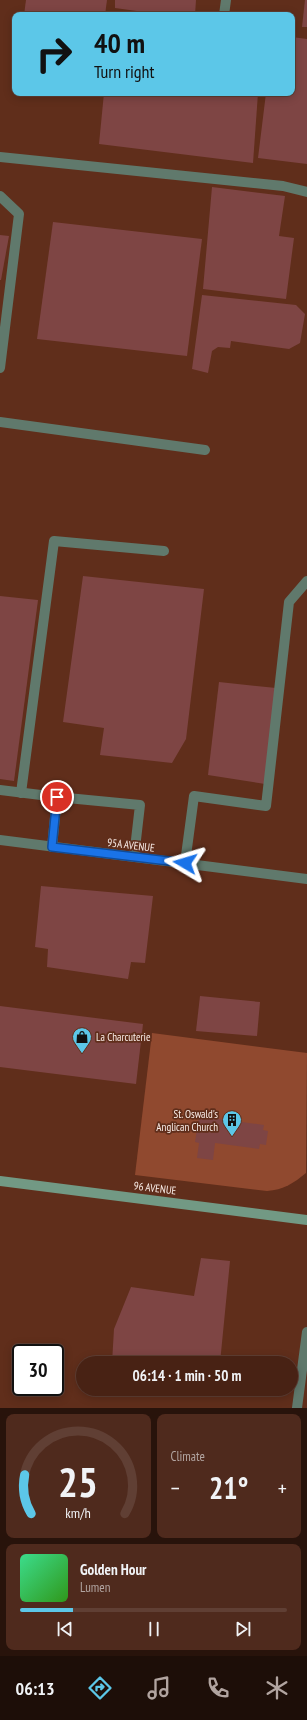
<!DOCTYPE html>
<meta charset="utf-8">
<style>
body{margin:0;font-family:"PT Sans Narrow",sans-serif;background:#4f2a1d;color:#f1f3f6;height:100vh;display:flex;flex-direction:column;font-size:15px;white-space:nowrap}
*{box-sizing:border-box;margin:0}
p{font-size:13px;color:#b1a4a0}
.icon{flex:none;width:22px;height:22px;fill:none;stroke:currentColor;stroke-width:2;stroke-linecap:round;stroke-linejoin:round}
.map{position:relative;height:1408px;overflow:hidden}
.drawer{display:flex;flex-direction:column;gap:6px;padding:6px;background:#28130b;flex:1}
.drawer>*{flex:none}
.banner{position:absolute;left:12px;top:12px;width:283px;height:84px;border-radius:8px;box-shadow:0 2px 10px #0003,0 0 0 1px #603f34;background:#5cc7e8;color:#111;overflow:hidden}
.speed{position:absolute;left:12px;top:1344px;display:flex;gap:8px;font-size:20px;font-weight:700;text-align:center}
.speed>*{display:grid;place-content:center;width:52px;height:52px;border-radius:50%;background:#482214;box-shadow:0 2px 10px #0003,0 0 0 1px #603f34;line-height:1}
.speed .limit{border:2px solid #111;border-radius:6px;background:#fff;color:#111}
.pin{position:absolute;display:grid;place-items:center;width:34px;height:34px;color:#fff;margin:-17px;border:2px solid #fff;border-radius:50%;box-shadow:0 1px 4px #0007}
.me{position:absolute;width:44px;margin:-22px;rotate:277deg;stroke-linejoin:round;filter:drop-shadow(0 0 3px #0008)}
.turn{display:flex;align-items:center;gap:14px;height:84px;padding:0 16px;font-size:18px}
.turn .icon{width:52px;height:52px;stroke-width:2.5}
.turn b{display:block;font-size:28px;line-height:34px}
.big{font-size:30px;font-weight:800;line-height:1.1}
.drawer .tile{flex:1;display:flex;flex-direction:column;justify-content:center;gap:6px;min-width:0;padding:0 14px;border-radius:8px;background:#4f2a1d}
.drawer .dial{align-items:center;gap:0}
.dial svg{height:104px;overflow:visible;fill:none;stroke:#603f34;stroke-width:7;stroke-linecap:round;text-anchor:middle}
.dial text{fill:#f1f3f6;stroke:none}
.song{display:flex;align-items:center;gap:12px}
.cover{width:48px;height:48px;border-radius:6px;background:linear-gradient(135deg,hsl(150 70% 55%),hsl(110 70% 35%))}
.played{height:4px;border-radius:2px;background:linear-gradient(90deg,#5cc7e8 20%,#603f34 20%)}
.keys{display:flex;justify-content:space-around;direction:ltr}
.heat{display:flex;justify-content:space-between;align-items:center;font-size:22px;direction:ltr}
.drawer .tiles{flex:1;display:grid;gap:6px;grid-template-columns:1fr 1fr}
.tile:last-child{grid-column:span 2}
.trip{position:absolute;left:76px;top:1356px;width:222px;height:40px;border-radius:20px;background:#482214;box-shadow:0 2px 10px #0003,0 0 0 1px #603f34;font-weight:800;line-height:40px;text-align:center}
.menu{display:flex;height:64px;justify-content:space-around;align-items:center;background:#1d0e08;color:#b1a4a0}
.menu .icon{width:28px;height:28px}
.menu .selected{color:#5cc7e8}
.menu b{font-size:18px;color:#f1f3f6}
.map>svg:first-child{display:block}
</style>
<div class="map">
<svg width="307" height="1408" viewBox="0 0 307 1408">
<rect width="100%" height="100%" fill="#602e1b"/>
<path fill="#90492f" d="M152,1033L307,1053L306,1173C294,1183 283,1190 267,1191L135,1175Z"/>
<g fill="#7e4544">
<path d="M26,0H107L105,15H24Z"/>
<path d="M115,0H196L195,15H152L151,13L115,8Z"/>
<path d="M305,0H307V27H302Z"/>
<path d="M292,37L307,39V164L258,158L266,93H292Z"/>
<path d="M104,93H258L253,163L99,144Z"/>
<path d="M212,187L285,196L279,236L294,238L286,299L203,289Z"/>
<path d="M53,222L202,239L187,356L37,339Z"/>
<path d="M0,235L9,236L1,280H0Z"/>
<path d="M202,295L296,305L305,314L300,343L289,349L231,341L230,348L218,347L212,351L208,373L192,369Z"/>
<path d="M83,576L204,589L186,739L172,763L100,755L104,728L63,722Z"/>
<path d="M0,596L38,600L14,781L0,779Z"/>
<path d="M219,682L276,688L265,784L208,775Z"/>
<path d="M41,886L153,896L145,963L131,962L128,979L47,967L48,949L35,947Z"/>
<path d="M200,996L260,1002L257,1036L196,1031Z"/>
<path d="M0,1006L143,1024L136,1084L0,1067Z"/>
<path d="M199,1116L264,1125L263,1130L268,1131L266,1145L260,1144L259,1149L215,1143L213,1160L197,1158L199,1143L195,1142Z"/>
<path d="M201,1258L230,1261L220,1363H112L114,1329L131,1287L194,1296Z"/>
</g>
<g fill="none" stroke-linecap="round" stroke-linejoin="round">
<g stroke="#60796c" stroke-width="10">
<path d="M224,15L226,0"/>
<path d="M0,157L283,186L307,192"/>
<path d="M0,196L19,214L0,368"/>
<path d="M0,422L205,450"/>
<path d="M0,790L57,797"/>
<path d="M21,793L54,541L164,551"/>
<path d="M52,847L57,797L140,805L134,857"/>
<path d="M185,863L194,796L266,806L289,602L307,581"/>
</g>
<g stroke="#60796c" stroke-width="10">
<path d="M0,840L307,879"/>
<path d="M297,1408L307,1332"/>
</g>
<path stroke="#729984" stroke-width="10" d="M0,1181L307,1220"/>
</g>
<g fill="none" stroke-linecap="round" stroke-linejoin="round">
<g stroke="#114b97" stroke-width="10">
<path id="route" d="M57,797L52,847L185,863"/>
</g>
<use href="#route" stroke="#1a73e8" stroke-width="7"/>
</g>
<defs>
<g id="shop-pin" transform="scale(1)"><path d="M0 17L-7.5 6A9.5 9.5 0 1 1 7.5 6Z" fill="#5cc7e8" stroke="#602e1b"/><path d="M-5-2.5h2.3a2.7 3.5 0 0 1 5.4 0H5L5.5 6h-11ZM-1.5-2.5h3a1.5 2.3 0 0 0-3 0Z" fill="#111"/></g>
<g id="building-pin" transform="scale(1)"><path d="M0 17L-7.5 6A9.5 9.5 0 1 1 7.5 6Z" fill="#5cc7e8" stroke="#602e1b"/><path d="M-4-6H4V6H1V3H-1V6H-4ZM-2.5-4.3h1.7v1.8h-1.7ZM.8-4.3h1.7v1.8H.8ZM-2.5-1h1.7V.8h-1.7ZM.8-1h1.7V.8H.8Z" fill="#111"/></g>
</defs>
<g fill-rule="evenodd">
<use href="#shop-pin" x="82" y="1037"/>
<use href="#building-pin" x="232" y="1120"/>
</g>
<g text-anchor="middle" stroke-width="3.5" stroke-linejoin="round" paint-order="stroke">
<g font-size="11" fill="#fbeee9" stroke="#602e1b">
<text transform="translate(131 845) rotate(7)" y="4">95A AVENUE</text>
<text transform="translate(155 1188) rotate(7)" y="4">96 AVENUE</text>
</g>
<g font-size="11" fill="#fbeee9" stroke="#602e1b" text-anchor="start">
<text x="96" y="1041">La Charcuterie</text>
<text x="218" y="1118" text-anchor="end">St. Oswald's<tspan x="218" dy="13">Anglican Church</tspan></text>
</g>
</g>
</svg>
<div class="speed"><div class="limit">30</div></div>
<div class="pin" style="left:57px;top:797px;background:#d93025"><svg class="icon" aria-label="arrive" viewBox="0 0 24 24"><path d="M6 21V4h12l-3 4 3 4H6"/></svg></div>
<svg class="me" style="left:185px;top:863px" viewBox="-20 -20 40 40"><path d="M0-17L14 15 0 8-14 15z" fill="#1a73e8" stroke="#fff" stroke-width="4"/></svg>
<div class="trip">06:14 · 1 min · 50 m</div>
<div class="banner">
<div class="turn"><svg class="icon" aria-label="right" viewBox="0 0 24 24"><path d="M7 20v-9h11M14 6l5 5-5 5"/></svg><div><b>40 m</b>Turn right</div></div>
</div>
</div>
<section class="drawer">
<div class="tiles">
<div class="tile dial"><svg viewBox="0 0 100 80">
<path d="M14 69A42 42 0 1 1 86 69"/>
<path d="M14 69A42 42 0 0 1 9 39" stroke="#5cc7e8"/>
<text x="50" y="56" font-size="32" font-weight="700">25</text>
<text x="50" y="72" font-size="11">km/h</text>
</svg></div>
<div class="tile"><p>Climate</p>
<div class="heat"><a>−</a><b class="big">21°</b><a>+</a></div>
</div>
<div class="tile">
<div class="song"><i class="cover"></i><div><b>Golden Hour</b><p>Lumen</p></div></div>
<div class="played"></div>
<div class="keys"><svg class="icon" aria-label="previous" viewBox="0 0 24 24"><path d="M18 5L8 12l10 7zM5 5v14"/></svg><svg class="icon" aria-label="pause" viewBox="0 0 24 24"><path d="M8 5v14M16 5v14"/></svg><svg class="icon" aria-label="next" viewBox="0 0 24 24"><path d="M6 5l10 7-10 7zM19 5v14"/></svg></div>
</div>
</div>
</section>
<nav class="menu">
<b>06:13</b>
<svg class="icon selected" aria-label="directions" viewBox="0 0 24 24"><path d="M12 3l9 9-9 9-9-9zM9 14v-3h6M13 9l2 2-2 2"/></svg>
<svg class="icon" aria-label="music" viewBox="0 0 24 24"><path d="M9 18V5l10-2v13"/><circle cx="6" cy="18" r="3"/><circle cx="16" cy="16" r="3"/></svg>
<svg class="icon" aria-label="phone" viewBox="0 0 24 24"><path d="M5 4h4l2 5-3 2q2 4 5 5l2-3 5 2v4C11 20 4 13 5 4z"/></svg>
<svg class="icon" aria-label="climate" viewBox="0 0 24 24"><path d="M12 3v18M4 7l16 10M4 17L20 7"/></svg>
</nav>
